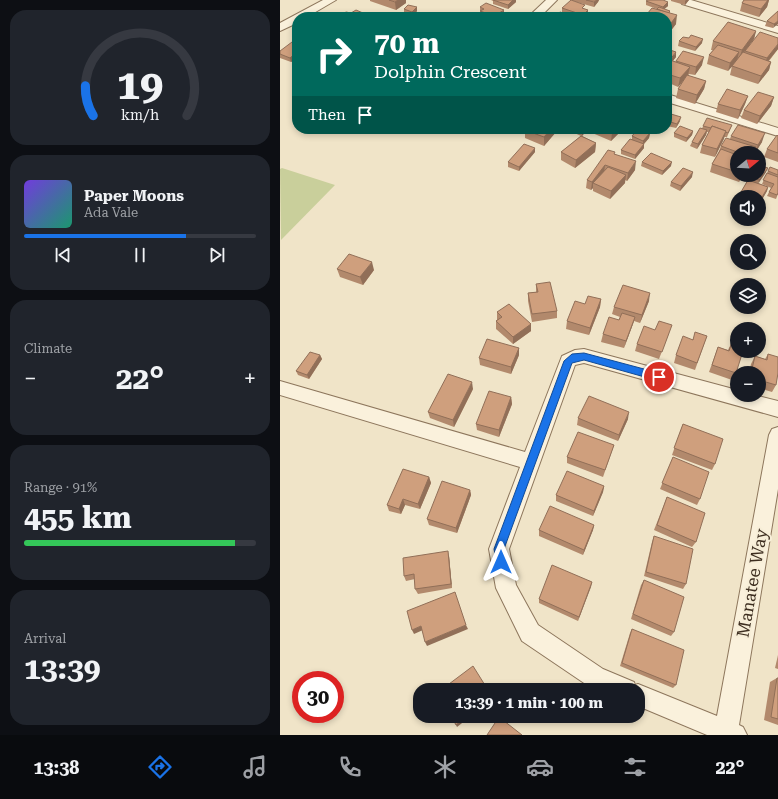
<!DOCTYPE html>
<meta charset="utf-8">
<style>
body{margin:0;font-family:"Roboto Serif",serif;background:#20242c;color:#f1f3f6;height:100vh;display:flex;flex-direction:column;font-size:15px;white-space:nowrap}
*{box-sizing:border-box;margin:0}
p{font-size:13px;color:#9ea1a6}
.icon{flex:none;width:22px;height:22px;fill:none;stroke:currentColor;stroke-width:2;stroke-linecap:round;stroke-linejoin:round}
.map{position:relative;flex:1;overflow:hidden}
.panel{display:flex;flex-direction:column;gap:10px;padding:10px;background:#0d0f14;width:280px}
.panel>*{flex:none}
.banner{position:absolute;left:12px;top:12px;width:380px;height:122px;border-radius:16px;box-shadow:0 2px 6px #0003;background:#00695c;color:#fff;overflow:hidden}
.needle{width:26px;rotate:72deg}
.fabs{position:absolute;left:450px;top:146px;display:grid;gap:8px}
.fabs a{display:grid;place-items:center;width:36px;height:36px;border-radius:50%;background:#171b24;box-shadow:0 2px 6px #0003;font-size:20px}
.speed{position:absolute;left:12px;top:671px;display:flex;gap:8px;font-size:20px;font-weight:700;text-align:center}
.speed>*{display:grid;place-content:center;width:52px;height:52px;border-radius:50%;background:#171b24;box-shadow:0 2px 6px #0003;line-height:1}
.speed .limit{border:6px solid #d22;background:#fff;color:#111}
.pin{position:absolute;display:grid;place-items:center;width:34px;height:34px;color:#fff;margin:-17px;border:2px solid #fff;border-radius:50%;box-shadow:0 1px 4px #0007}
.me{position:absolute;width:44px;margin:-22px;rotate:0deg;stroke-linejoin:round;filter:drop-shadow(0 0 3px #0008)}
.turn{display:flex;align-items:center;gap:14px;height:84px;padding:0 16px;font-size:18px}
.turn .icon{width:52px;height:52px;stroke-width:2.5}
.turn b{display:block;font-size:28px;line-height:34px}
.then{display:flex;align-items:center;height:38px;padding:0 16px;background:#0003;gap:8px;font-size:15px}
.big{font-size:30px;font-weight:700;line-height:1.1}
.panel .card{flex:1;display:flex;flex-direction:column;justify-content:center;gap:6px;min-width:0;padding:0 14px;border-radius:16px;background:#20242c}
.panel .dial{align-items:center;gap:0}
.dial svg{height:104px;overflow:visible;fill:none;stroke:#363941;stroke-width:7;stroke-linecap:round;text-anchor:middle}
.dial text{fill:#f1f3f6;stroke:none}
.song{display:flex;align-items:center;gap:12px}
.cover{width:48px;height:48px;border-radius:6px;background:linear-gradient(135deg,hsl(260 70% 55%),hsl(160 70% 35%))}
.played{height:4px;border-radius:2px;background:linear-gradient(90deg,#1a73e8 70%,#363941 70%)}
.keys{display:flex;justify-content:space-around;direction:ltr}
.heat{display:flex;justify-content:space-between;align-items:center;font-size:22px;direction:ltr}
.charge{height:6px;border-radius:3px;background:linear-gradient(90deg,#34c759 91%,#363941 0)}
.trip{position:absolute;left:133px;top:683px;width:232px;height:40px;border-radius:16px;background:#171b24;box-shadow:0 2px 6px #0003;font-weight:700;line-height:40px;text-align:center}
.tabs{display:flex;height:64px;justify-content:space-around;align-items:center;background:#090b0e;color:#9ea1a6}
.tabs .icon{width:28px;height:28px}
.tabs .active{color:#1a73e8}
.tabs b{font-size:18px;color:#f1f3f6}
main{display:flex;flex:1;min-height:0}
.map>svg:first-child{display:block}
</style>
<main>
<section class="panel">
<div class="card dial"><svg viewBox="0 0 100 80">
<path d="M14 69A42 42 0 1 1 86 69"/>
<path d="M14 69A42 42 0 0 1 8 46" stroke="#1a73e8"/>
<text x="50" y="56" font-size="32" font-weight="700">19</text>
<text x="50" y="72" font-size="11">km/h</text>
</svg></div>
<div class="card">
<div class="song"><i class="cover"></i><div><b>Paper Moons</b><p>Ada Vale</p></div></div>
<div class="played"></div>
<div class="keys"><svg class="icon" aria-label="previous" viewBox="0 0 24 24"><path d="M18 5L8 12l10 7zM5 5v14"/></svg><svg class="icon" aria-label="pause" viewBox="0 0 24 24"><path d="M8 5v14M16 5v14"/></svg><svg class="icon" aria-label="next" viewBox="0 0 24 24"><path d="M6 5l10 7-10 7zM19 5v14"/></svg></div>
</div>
<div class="card"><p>Climate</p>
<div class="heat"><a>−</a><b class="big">22°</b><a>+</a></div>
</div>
<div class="card"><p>Range · 91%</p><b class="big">455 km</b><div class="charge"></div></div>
<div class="card"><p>Arrival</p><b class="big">13:39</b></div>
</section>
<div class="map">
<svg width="498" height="735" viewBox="0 0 498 735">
<rect width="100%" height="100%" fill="#f0e4c8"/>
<path fill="#c9cf9b" d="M2,168L55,185L1,240L0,169Z"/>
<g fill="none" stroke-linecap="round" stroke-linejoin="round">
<g stroke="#8d765c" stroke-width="2">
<g id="minor">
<path d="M43,0H56L27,17H17V23L0,31V23Z"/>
<path d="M266,0H277L260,17H248Z"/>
<path d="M402,0H411L498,26V33L402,4L401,2Z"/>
<path d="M387,94L498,128V136L387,102Z"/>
<path d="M304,349L457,390V395H474L498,401V417L304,363L295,365L229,549L236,585L258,625L323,669L354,682L355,685L358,684L437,716L489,435L492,429L498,427V489L459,725L463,727L467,735H427L358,706V690H319L307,685L242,641L216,588L209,549L240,467L0,395V381L245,452L282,356L295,350Z"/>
</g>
</g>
<use href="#minor" fill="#faf1dc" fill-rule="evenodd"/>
</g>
<g fill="#b2896c">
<path d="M90,0H126V3L116,10L90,1Z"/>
<path d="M211,0H236V2L228,9L213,4V1Z"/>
<path d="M293,0H319L318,2L314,7L293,1Z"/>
<path d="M391,0H409L405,5L391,1Z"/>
<path d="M464,0H489L487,7L479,17L460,11L462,3Z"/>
<path d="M366,1L388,6L384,9L390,11V13L396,24L389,33L388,37L387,39V17H367V14L377,9L366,5Z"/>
<path d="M137,7V11L133,16L124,14V9Z"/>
<path d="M200,7L224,14L219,17H205L200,15Z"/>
<path d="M282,8L305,9L308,10V15L305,17H297L282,12Z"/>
<path d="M498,11L493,28L485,26L487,21Z"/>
<path d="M476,31L474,39L470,44L498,49L489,61L491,62L489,70L478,84L450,75L452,66L448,71L427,64L429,55L433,50H431L433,41Z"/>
<path d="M409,38L422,43L415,51L398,46L399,41Z"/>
<path d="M17,43V66L15,65L14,60L11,62L0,58V51Z"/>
<path d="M387,49L396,57L392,61L395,62L396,61L422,65L415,75L409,74L408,76L426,81L424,89L415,104L396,98L398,89L404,80L398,87L389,83L387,87Z"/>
<path d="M468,96L465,104L458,119L436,112L438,104Z"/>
<path d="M494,97L491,106L477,124L461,118L464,110Z"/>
<path d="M387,120L400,121L396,128L387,126Z"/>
<path d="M452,125L447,137H444L435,157L420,153L422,145L429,132H427L426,135L417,149L410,146L412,142L422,129L423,126Z"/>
<path d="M288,129H308L302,136L316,143L315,152L295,168L281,160V152L301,136L288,130Z"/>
<path d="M310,129H343L331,141L310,132Z"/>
<path d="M365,129H379L376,134L365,130Z"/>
<path d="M245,130L276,132L264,146L245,138Z"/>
<path d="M413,131L412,135L406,142L394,137V133Z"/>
<path d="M370,133L369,138L364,144V148L355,159L341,154V150L352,139V136Z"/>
<path d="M451,136L482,142L475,153H457V175H463L459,182L430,172L432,164L439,151L441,146L450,139Z"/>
<path d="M498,136V162L484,157L487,149Z"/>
<path d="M255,152L239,171L228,167V162Z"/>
<path d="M335,154L355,170L347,181L345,180V183L330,199L313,191V188L311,190L306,188L307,180Z"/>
<path d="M362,162L391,166L382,175L361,166Z"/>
<path d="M498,170V194L496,199L487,196L491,188L482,184L488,171Z"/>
<path d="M486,172L478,183L488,187L487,191L480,203H479V197H463L460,196L461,192L468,180L469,176Z"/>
<path d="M412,177L400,191L390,186L391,182Z"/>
<path d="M57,269L94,270L83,285L60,277Z"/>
<path d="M256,284L277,311V318L252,322L248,301V293L256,292Z"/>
<path d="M321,299L320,307L309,335L286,329L287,321L305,304Z"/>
<path d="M369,301L360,323L354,321L344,348L321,342L323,334L339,320L340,317L332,314L334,307Z"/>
<path d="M217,312L251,324V331L233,344L216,329V321L217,320Z"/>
<path d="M375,330L389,333L379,359L355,351L357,344Z"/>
<path d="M427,336L415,370L394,363L396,355L413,339Z"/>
<path d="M452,342L456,373L452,380L429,372L438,347L448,350Z"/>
<path d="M239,348V355L231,374L200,365L199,358Z"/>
<path d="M488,354L496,385L492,392L479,388V373H469L471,364L475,356L485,359Z"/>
<path d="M40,355L42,359L29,379L18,375L16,371Z"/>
<path d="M193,389L174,427L150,418L148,412Z"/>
<path d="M231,397L232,404L219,437L197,430L196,424Z"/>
<path d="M298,418L348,419L338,441L297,425Z"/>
<path d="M403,424L435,464L432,470L392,455Z"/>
<path d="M334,445L332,451L323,477L287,463V457Z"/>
<path d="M393,457L420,499L417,505L380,489Z"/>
<path d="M149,477L151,483L140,509L125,505L121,514L109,511L107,505Z"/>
<path d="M324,486L323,492L313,516L276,501V495Z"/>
<path d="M190,490L191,495L177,533L149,525L147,519Z"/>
<path d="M387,497L416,542L412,547L374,530Z"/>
<path d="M314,525L313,530L303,555L259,536V530Z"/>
<path d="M374,536L406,584L403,589L364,576L372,542Z"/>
<path d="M169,556L172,588L138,594L135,589V579L126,581L124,576Z"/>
<path d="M364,580L394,632L391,636L351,619L361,585Z"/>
<path d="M312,582L298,621L259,603V599Z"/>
<path d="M352,629L396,685L393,688L340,666L350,633Z"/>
<path d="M498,655V669L495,668Z"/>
<path d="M497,678H498V725L484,720L490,682Z"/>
</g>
<g fill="#916f58">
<path d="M118,0H126V3L116,10L115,2Z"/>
<path d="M233,0H236V2L228,9V5Z"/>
<path d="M317,0H319L318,2L314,7V2Z"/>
<path d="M406,0H409L405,5V1Z"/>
<path d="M488,0H489L487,7L479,17L481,9Z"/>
<path d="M388,2V6L382,11L383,7Z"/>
<path d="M137,7V11L133,16L132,12Z"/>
<path d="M224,10V14L219,17H214Z"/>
<path d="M308,10V15L305,17H303V15Z"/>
<path d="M83,13L84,17H77Z"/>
<path d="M397,15L396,24L389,33L388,37L387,39V33L388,31L389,26Z"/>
<path d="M498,21V24L493,28L494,24Z"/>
<path d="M476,31L474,39L459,59L462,50Z"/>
<path d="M423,39L422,43L415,51L416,47Z"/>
<path d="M498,44V49L484,66L487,58Z"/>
<path d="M17,52V57H13L14,60L11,62L10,58Z"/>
<path d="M396,52V57L389,66L390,61Z"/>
<path d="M459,52L457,61L448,71L450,63Z"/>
<path d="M424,57L422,65L415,75L416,67Z"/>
<path d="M491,62L489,70L478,84L481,76Z"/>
<path d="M410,67L408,75L398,87L400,78Z"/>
<path d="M390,76L389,85L387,87V80Z"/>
<path d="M426,81L424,89L415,104L417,95Z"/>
<path d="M468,96L465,104L458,119L460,110Z"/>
<path d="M494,97L491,106L477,124L480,116Z"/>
<path d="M390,107L389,116L387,118V112Z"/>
<path d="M401,117L400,121L396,128L397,124Z"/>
<path d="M271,129H276V132L264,146V137Z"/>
<path d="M302,129H308L302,136Z"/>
<path d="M336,129H343L331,141L332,133Z"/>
<path d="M377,129H379L376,134Z"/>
<path d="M427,130L426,135L417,149L418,144Z"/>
<path d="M413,131L412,135L406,142L407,138Z"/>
<path d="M446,131L444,139L435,157L437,149Z"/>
<path d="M370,133L369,138L363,145V141Z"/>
<path d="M485,133L482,142L475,153L478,145Z"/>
<path d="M316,143L315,152L295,168L296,160Z"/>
<path d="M364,144V148L355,159V155Z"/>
<path d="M255,148V152L239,171V167Z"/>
<path d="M356,161L355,170L347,181L348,173Z"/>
<path d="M392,162L391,166L382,175L383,171Z"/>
<path d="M325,165L324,173L313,183V188L311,190L312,182Z"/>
<path d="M488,168L486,172L478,184L479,180Z"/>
<path d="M413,172L412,177L400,191L401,186Z"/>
<path d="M346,175L345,183L330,199L331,191Z"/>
<path d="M461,175H463L459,182Z"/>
<path d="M488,187L487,191L480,203L481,199Z"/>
<path d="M92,262L94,270L83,285L80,277Z"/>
<path d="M370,293L369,301L360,323L362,315Z"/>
<path d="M321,299L320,307L309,335L310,328Z"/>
<path d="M355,317L353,324L344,348L346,341Z"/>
<path d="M251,324V331L233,344V337Z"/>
<path d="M239,348V355L231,374V367Z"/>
<path d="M40,355L42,359L29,379L27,375Z"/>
<path d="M192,382L193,389L174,427L173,420Z"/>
<path d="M231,397L232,404L219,437V430Z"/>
<path d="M349,412L348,419L338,441L339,435Z"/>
<path d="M149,477L151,483L140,509L138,504Z"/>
<path d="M324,486L323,492L313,516L314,511Z"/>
<path d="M190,490L191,495L177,533L176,528Z"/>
<path d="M123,499L125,505L121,514L119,509Z"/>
<path d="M314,525L313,530L303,555L304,550Z"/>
<path d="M168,551L169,556L172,588L171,584Z"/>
<path d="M312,582L311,587L298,621L299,617Z"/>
<path d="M186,625L188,629L147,646L145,642Z"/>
<path d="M141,626L143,630L134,634L132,630Z"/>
<path d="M187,716H191L177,727L176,725Z"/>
</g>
<g fill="#cf9f7d" stroke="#916f58">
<path d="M109,0H118L115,2Z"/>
<path d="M213,0H233L228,5Z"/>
<path d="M291,0L305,5L302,8L308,10L303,15L282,8Z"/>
<path d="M306,0H317L314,2Z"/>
<path d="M368,0H383L388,2L383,7L366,1Z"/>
<path d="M464,0H488L481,9L462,3Z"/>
<path d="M206,3L224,10L214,16L200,11L204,9L200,7Z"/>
<path d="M128,5L137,7L132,12L124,9Z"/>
<path d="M379,7L390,11L388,13L377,9Z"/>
<path d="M372,8L397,15L389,26H387V17H377L367,14Z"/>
<path d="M76,10L83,13L77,17H58L66,12L71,13Z"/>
<path d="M498,11V21L494,24L487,21Z"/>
<path d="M280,12L297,17H274Z"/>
<path d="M191,14L199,17H188Z"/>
<path d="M448,22L476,31L462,50L433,41Z"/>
<path d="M387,28L390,29L387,33Z"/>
<path d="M480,32L498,38V44L487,58L465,51Z"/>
<path d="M411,35L423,39L416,47L399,41L403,37L409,38Z"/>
<path d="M12,42L17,43V52L10,58L0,54V51Z"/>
<path d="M438,45L459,52L450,63L429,55Z"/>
<path d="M387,49L396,52L389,61H387Z"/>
<path d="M403,51L424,57L416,67L396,61Z"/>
<path d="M463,52L491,62L481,76L452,66Z"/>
<path d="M17,54V58L13,57Z"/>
<path d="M390,60L410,67L400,78L387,74V63Z"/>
<path d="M387,75L390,76L387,80Z"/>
<path d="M407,75L426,81L417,95L398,89Z"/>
<path d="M447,89L468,96L460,110L438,104Z"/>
<path d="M478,92L494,97L480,116L464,110Z"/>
<path d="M387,106L390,107L387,112Z"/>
<path d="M391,114L401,117L397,124L387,121Z"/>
<path d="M427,118L452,125L448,133L445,132L446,131L432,126L431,128L423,126Z"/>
<path d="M458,125L485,133L478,145L451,136Z"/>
<path d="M400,126L413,131L407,138L394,133Z"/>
<path d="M432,126L446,131L437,149L422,145Z"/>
<path d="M420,128L427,130L418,144L412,142Z"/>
<path d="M246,129H271L264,137L245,130Z"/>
<path d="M322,129H336L332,133Z"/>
<path d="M358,129L370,133L363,141L352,136Z"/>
<path d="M497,135L498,136V153L487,149Z"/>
<path d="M301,136L316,143L296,160L281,152Z"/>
<path d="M446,138L476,147L472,153H460L441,146Z"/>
<path d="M350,139L364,144L355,155L341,150Z"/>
<path d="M244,144L255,148L239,167L228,162Z"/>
<path d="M441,149L457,155V172L432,164Z"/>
<path d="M328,150L335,152L334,154L356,161L348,173L325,165L312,182L307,180Z"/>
<path d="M371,153L392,162L383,171L362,162Z"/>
<path d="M479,165L488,168L479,180L469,176L470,175H479Z"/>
<path d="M328,167L346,175L331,191L313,183Z"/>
<path d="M490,167L498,170V175L488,171Z"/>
<path d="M403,168L413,172L401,186L391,182Z"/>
<path d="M487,173L498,177V193L497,195L489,192L494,184L483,180Z"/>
<path d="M468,180L488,187L481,199L479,198V197H476L461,192Z"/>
<path d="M69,254L92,262L80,277L57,269Z"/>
<path d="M270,282L277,311L252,314L248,293L258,292L256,284Z"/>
<path d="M343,285L370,293L362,315L334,307Z"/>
<path d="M308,296L321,299L310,328L287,321L295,301L305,304Z"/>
<path d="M229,304L251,324L233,337L216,321L222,317L217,312Z"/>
<path d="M342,313L355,317L346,341L323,334L329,317L339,320Z"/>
<path d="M379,321L392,325L382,352L357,344L364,326L375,330Z"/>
<path d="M415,332L427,336L417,363L396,355L403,336L413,340Z"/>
<path d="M207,339L239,348L231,367L199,358Z"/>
<path d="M452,342L457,344V351H463L456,373L432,365L438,347L449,351Z"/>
<path d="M30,352L40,355L27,375L16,371Z"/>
<path d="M488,354L498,357V373L496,385L479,380V373H471L475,356L487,360Z"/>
<path d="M168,374L192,382L173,420L148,412Z"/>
<path d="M209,391L231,397L219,430L196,424Z"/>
<path d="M309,396L349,412L339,435L298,418Z"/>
<path d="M403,424L443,439L435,464L394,448Z"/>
<path d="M298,432L334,445L325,470L287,457Z"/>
<path d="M393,457L429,472L420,499L382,483Z"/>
<path d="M123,469L149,477L138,504L123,499L119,509L107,505Z"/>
<path d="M287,471L324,486L314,511L276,495Z"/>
<path d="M162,481L190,490L176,528L147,519Z"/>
<path d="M387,497L425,513L416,542L377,525Z"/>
<path d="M270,506L314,525L304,550L259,530Z"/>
<path d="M374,536L413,549L406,584L366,572Z"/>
<path d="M168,551L171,584L135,589L134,574L124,576L123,558Z"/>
<path d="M272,565L312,582L299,617L259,599Z"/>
<path d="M364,580L404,597L394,632L353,614Z"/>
<path d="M175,592L186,625L145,642L141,626L132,630L127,611Z"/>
<path d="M352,629L404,650L396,685L342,663Z"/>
<path d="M193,666L208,690H161Z"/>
<path d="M497,678H498V719L491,717Z"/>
<path d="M171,716H187L176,725Z"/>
<path d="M219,717L242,735H207Z"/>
</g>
<path fill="#1a73e8" stroke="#114b97" d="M304,353L379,373L383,377L379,381L304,360L292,363L224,549L227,562L225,566L221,567L217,566L214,549L284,361L292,354Z"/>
<g text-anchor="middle" stroke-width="4" stroke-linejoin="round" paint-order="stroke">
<g font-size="17" fill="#3d2e20" stroke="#f7eed8">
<text transform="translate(472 583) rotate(-80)" y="6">Manatee Way</text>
</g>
</g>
</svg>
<div class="fabs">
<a><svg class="needle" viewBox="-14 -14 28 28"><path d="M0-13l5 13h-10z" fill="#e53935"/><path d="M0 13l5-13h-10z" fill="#9ea1a6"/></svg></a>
<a><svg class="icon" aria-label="sound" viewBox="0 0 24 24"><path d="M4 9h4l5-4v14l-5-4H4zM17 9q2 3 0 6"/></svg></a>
<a><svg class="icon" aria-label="search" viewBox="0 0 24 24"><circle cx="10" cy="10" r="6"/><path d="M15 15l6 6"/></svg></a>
<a><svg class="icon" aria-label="layers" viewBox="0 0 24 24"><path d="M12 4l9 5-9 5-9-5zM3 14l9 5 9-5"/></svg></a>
<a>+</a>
<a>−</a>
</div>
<div class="speed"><div class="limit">30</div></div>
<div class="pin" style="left:379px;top:377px;background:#d93025"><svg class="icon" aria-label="arrive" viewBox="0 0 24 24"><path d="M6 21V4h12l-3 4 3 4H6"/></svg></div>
<svg class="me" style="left:221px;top:562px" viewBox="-20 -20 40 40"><path d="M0-17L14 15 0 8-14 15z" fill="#1a73e8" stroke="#fff" stroke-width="4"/></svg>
<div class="trip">13:39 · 1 min · 100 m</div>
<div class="banner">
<div class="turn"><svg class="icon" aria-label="right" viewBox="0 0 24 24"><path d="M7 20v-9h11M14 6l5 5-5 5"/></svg><div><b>70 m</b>Dolphin Crescent</div></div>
<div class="then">Then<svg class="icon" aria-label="arrive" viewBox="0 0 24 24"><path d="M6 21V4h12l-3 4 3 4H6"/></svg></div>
</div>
</div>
</main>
<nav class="tabs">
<b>13:38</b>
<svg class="icon active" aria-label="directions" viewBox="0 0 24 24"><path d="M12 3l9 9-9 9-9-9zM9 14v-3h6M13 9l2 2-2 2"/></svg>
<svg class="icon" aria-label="music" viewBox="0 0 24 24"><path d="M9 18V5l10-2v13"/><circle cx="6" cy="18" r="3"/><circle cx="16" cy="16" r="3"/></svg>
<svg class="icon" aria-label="phone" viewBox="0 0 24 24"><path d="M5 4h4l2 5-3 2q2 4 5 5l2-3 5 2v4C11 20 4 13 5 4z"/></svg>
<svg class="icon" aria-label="climate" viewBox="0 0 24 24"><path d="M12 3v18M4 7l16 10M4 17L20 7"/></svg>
<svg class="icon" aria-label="car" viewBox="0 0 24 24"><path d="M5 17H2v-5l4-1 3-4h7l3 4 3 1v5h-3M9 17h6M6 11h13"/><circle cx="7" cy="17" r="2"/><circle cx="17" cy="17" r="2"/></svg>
<svg class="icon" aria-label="filters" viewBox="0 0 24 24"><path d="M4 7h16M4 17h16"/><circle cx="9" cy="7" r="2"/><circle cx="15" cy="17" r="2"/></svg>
<b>22°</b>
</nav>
